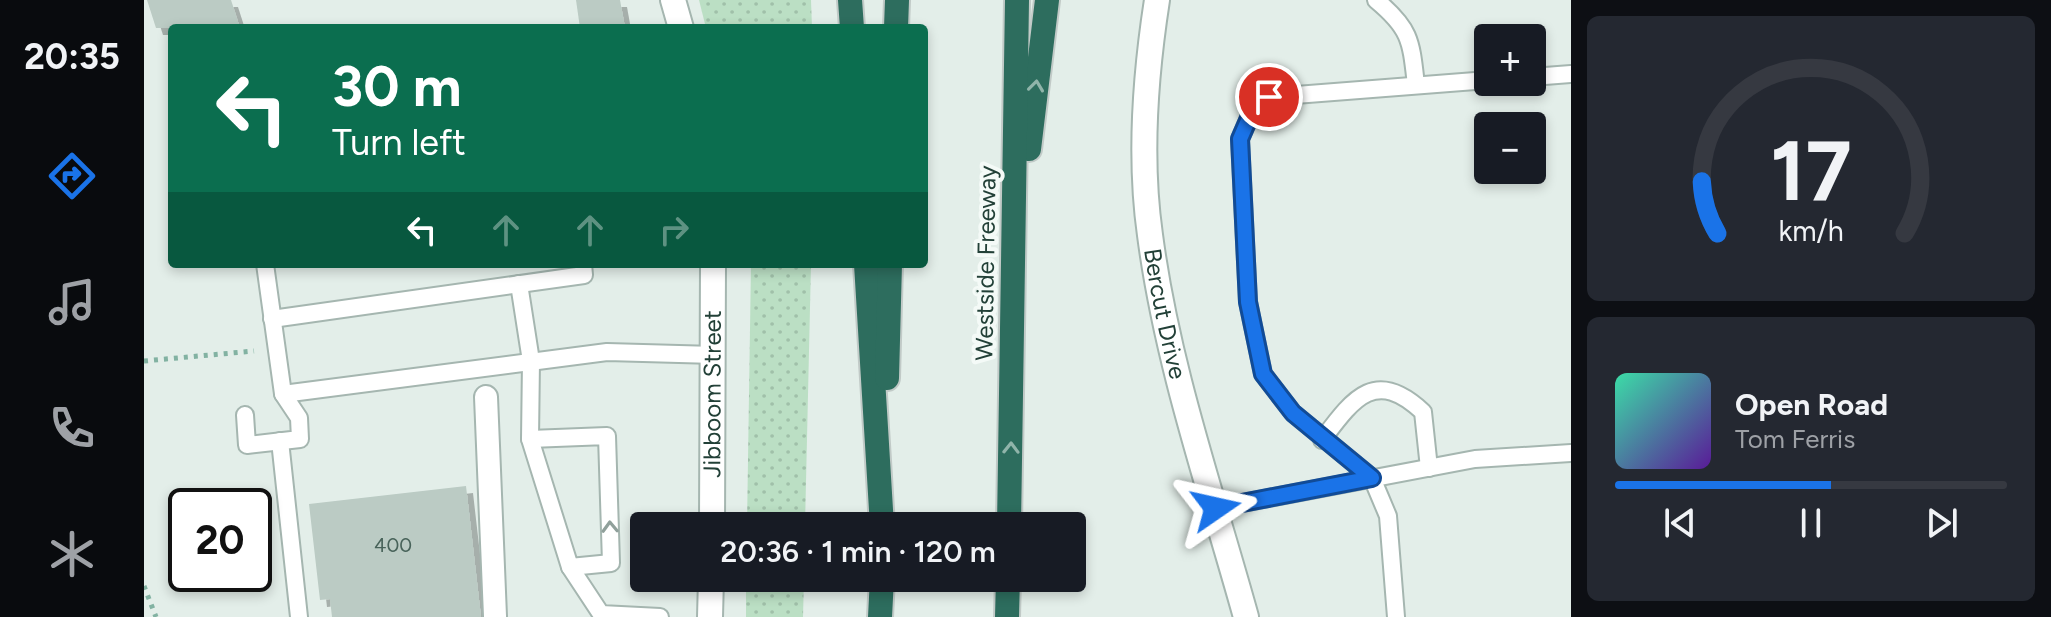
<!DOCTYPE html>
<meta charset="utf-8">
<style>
body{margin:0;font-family:Figtree,sans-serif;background:#242831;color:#f1f3f6;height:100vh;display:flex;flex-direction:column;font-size:30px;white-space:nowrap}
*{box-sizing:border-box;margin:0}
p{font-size:26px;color:#9ea1a6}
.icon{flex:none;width:44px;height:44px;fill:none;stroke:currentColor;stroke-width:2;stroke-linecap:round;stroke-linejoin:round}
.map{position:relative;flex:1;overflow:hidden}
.sheet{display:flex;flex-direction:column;gap:16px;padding:16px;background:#0d0f14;width:480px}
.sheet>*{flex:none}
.hud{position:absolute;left:24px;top:24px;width:760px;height:244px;border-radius:8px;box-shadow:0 4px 12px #0003;background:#0b6e4f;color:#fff;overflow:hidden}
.fabs{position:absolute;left:1330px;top:24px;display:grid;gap:16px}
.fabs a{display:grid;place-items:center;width:72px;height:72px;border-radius:8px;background:#171b24;box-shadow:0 4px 12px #0003;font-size:40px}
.speed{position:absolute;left:24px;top:488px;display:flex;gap:16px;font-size:40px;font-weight:700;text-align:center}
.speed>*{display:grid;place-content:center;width:104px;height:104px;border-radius:50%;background:#171b24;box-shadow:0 4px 12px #0003;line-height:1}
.speed .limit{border:4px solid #111;border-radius:12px;background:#fff;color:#111}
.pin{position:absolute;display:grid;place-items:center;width:68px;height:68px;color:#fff;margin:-34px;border:4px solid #fff;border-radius:50%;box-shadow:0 2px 8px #0007}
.me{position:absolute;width:88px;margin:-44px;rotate:79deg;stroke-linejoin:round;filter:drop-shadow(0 0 6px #0008)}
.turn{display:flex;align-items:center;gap:28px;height:168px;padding:0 32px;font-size:36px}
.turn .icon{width:104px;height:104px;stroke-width:2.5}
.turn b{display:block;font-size:56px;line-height:68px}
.lanes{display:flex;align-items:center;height:76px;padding:0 32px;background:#0003;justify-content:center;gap:40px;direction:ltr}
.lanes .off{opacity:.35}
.sheet .card{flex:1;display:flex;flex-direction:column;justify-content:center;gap:12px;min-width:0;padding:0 28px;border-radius:12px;background:#242831}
.sheet .dial{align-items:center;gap:0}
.dial svg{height:208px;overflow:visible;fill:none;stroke:#363941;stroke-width:7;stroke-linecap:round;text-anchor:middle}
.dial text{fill:#f1f3f6;stroke:none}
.song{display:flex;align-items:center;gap:24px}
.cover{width:96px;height:96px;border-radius:12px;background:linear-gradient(135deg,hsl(160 70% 55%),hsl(270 70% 35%))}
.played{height:8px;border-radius:4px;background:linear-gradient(90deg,#1a73e8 55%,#363941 55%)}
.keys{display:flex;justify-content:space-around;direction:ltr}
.trip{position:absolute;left:486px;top:512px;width:456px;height:80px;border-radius:8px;background:#171b24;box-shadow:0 4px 12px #0003;font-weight:600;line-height:80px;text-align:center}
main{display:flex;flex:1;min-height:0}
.menu{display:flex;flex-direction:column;width:144px;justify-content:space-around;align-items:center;background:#090b0e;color:#9ea1a6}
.menu .icon{width:56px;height:56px}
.menu .active{color:#1a73e8}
.menu b{font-size:36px;color:#f1f3f6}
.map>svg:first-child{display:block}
</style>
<main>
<nav class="menu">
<b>20:35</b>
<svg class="icon active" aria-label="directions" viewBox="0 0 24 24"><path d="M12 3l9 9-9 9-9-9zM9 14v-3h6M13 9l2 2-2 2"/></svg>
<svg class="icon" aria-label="music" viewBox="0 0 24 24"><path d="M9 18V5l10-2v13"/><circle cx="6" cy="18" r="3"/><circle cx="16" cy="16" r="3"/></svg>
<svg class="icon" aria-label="phone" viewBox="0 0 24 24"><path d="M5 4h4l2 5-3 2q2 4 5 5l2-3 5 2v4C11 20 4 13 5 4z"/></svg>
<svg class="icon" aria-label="climate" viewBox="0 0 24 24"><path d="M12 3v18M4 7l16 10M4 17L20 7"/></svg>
</nav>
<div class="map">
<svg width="1427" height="617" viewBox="0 0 1427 617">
<defs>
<pattern id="grass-dots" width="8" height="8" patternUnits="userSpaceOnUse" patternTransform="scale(2)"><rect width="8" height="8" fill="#bbdfc4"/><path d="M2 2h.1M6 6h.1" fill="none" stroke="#a0c0a9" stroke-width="1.8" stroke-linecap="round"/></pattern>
<filter id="shadow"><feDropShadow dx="7" dy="7" stdDeviation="0" flood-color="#0004"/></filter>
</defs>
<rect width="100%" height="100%" fill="#e3eee9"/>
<g fill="url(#grass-dots)">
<path d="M555,0H667L668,28H562Z"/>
<path d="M607,264H667L661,526H603Z"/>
<path d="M602,578H660L659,617H602Z"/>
</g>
<g fill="#bbcbc4" filter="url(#shadow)">
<path d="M3,0H87L96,28H12Z"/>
<path d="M432,0H476L481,28H436Z"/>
<path d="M322,486L337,617H188L186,599L176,600L165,504Z"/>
</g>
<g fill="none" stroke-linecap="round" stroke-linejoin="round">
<g stroke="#a5b6b0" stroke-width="20">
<g id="service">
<path d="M1232,0C1267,29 1267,41 1272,85"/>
<path d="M1388,77L1427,74"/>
<path d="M121,264L139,394L463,352L571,355"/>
<path d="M375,284L387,361L386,439L426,567L457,614L516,617"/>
<path d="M128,319L440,275L439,264"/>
<path d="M101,415L103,445L156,439L155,418L139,394"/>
<path d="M386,439L463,436L467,563L426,567"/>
<path d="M1178,440C1209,399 1231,367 1279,412L1285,468"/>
<path d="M136,441L155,617"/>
<path d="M1072,508L1331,459L1427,453"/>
<path d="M1252,617L1244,516L1228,478L1149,413L1119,374L1104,302L1096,139L1109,109L1125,97L1344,80"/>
</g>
</g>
<g stroke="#a5b6b0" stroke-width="26">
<path id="pedestrian" d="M342,397L351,616"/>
</g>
<g stroke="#a5b6b0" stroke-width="28">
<g id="minor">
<path id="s1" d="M1013,0C1001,77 995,158 1006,235C1023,365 1067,491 1102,617"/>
</g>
</g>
<g stroke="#a5b6b0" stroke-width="28">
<g id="tertiary">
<path d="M529,0L537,28"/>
<path id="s2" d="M568,526L569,264"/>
<path d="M566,617L567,578"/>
</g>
</g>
<g stroke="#c1cac7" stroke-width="28">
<g id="motorway">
<path d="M706,0L708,28"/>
<path d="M752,28L753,0"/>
<path d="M885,149L903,0"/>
<path d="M722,264L738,526"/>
<path d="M743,378L746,264"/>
<path d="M865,526L873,0"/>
<path d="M736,617L738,578"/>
<path d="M863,617L864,578"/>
</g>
</g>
<g stroke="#82b2a2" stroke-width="5" stroke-dasharray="4 6" stroke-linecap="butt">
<path d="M0,361L110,351"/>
<path d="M0,586L12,617"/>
</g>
<use href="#service" stroke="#fff" stroke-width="16"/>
<use href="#pedestrian" stroke="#fff" stroke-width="22"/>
<use href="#minor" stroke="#fff" stroke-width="24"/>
<use href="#tertiary" stroke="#fff" stroke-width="24"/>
<use href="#motorway" stroke="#2d6d5e" stroke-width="24"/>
</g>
<defs><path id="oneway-chevron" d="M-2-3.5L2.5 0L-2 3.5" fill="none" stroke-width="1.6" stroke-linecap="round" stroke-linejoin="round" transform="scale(2)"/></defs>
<g stroke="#90b4aa">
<use href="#oneway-chevron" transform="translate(892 86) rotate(-83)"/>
<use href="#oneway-chevron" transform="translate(867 448) rotate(-89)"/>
</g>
<use stroke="#90a09b" href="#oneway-chevron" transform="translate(466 527) rotate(-92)"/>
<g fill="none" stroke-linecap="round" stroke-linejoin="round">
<g stroke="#114b97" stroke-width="20">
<path id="route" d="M1072,508L1228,478L1149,413L1119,374L1104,302L1096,139L1109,109L1125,97"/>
</g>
<use href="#route" stroke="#1a73e8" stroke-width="14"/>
</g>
<g text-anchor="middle" stroke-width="8" stroke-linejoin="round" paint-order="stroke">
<g font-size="20" fill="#48635a">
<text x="249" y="552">400</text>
</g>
<g font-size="24" fill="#224037" stroke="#f4faf7">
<text transform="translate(842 263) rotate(-89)" y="8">Westside Freeway</text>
<text dy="8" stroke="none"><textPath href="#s1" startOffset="316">Bercut Drive</textPath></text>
<text dy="8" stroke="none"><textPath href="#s2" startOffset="132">Jibboom Street</textPath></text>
</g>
</g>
</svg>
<div class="fabs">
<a>+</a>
<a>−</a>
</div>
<div class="speed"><div class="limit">20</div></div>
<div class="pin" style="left:1125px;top:97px;background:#d93025"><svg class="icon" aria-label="arrive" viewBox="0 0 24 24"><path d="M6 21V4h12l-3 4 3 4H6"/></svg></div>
<svg class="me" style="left:1072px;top:508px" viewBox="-20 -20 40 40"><path d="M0-17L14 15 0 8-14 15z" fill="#1a73e8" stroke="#fff" stroke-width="4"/></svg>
<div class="trip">20:36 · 1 min · 120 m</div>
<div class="hud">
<div class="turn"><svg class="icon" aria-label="left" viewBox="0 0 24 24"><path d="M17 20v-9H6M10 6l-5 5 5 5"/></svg><div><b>30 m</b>Turn left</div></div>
<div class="lanes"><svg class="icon" aria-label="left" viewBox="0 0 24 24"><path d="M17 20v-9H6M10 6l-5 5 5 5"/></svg><svg class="icon off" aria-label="ahead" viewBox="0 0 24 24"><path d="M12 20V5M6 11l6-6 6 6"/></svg><svg class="icon off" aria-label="ahead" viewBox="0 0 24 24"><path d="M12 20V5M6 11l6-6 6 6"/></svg><svg class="icon off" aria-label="right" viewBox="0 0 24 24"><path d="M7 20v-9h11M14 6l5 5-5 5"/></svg></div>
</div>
</div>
<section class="sheet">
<div class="card dial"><svg viewBox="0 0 100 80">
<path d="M14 69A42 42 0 1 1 86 69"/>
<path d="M14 69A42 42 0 0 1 8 49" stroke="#1a73e8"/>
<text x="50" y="56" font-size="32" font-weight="700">17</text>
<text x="50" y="72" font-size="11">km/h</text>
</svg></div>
<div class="card">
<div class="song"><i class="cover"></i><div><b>Open Road</b><p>Tom Ferris</p></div></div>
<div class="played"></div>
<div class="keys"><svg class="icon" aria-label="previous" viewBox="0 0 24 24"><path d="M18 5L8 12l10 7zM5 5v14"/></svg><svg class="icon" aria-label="pause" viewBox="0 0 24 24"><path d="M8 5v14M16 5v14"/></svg><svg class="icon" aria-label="next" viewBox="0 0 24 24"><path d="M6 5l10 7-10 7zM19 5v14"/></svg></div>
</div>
</section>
</main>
